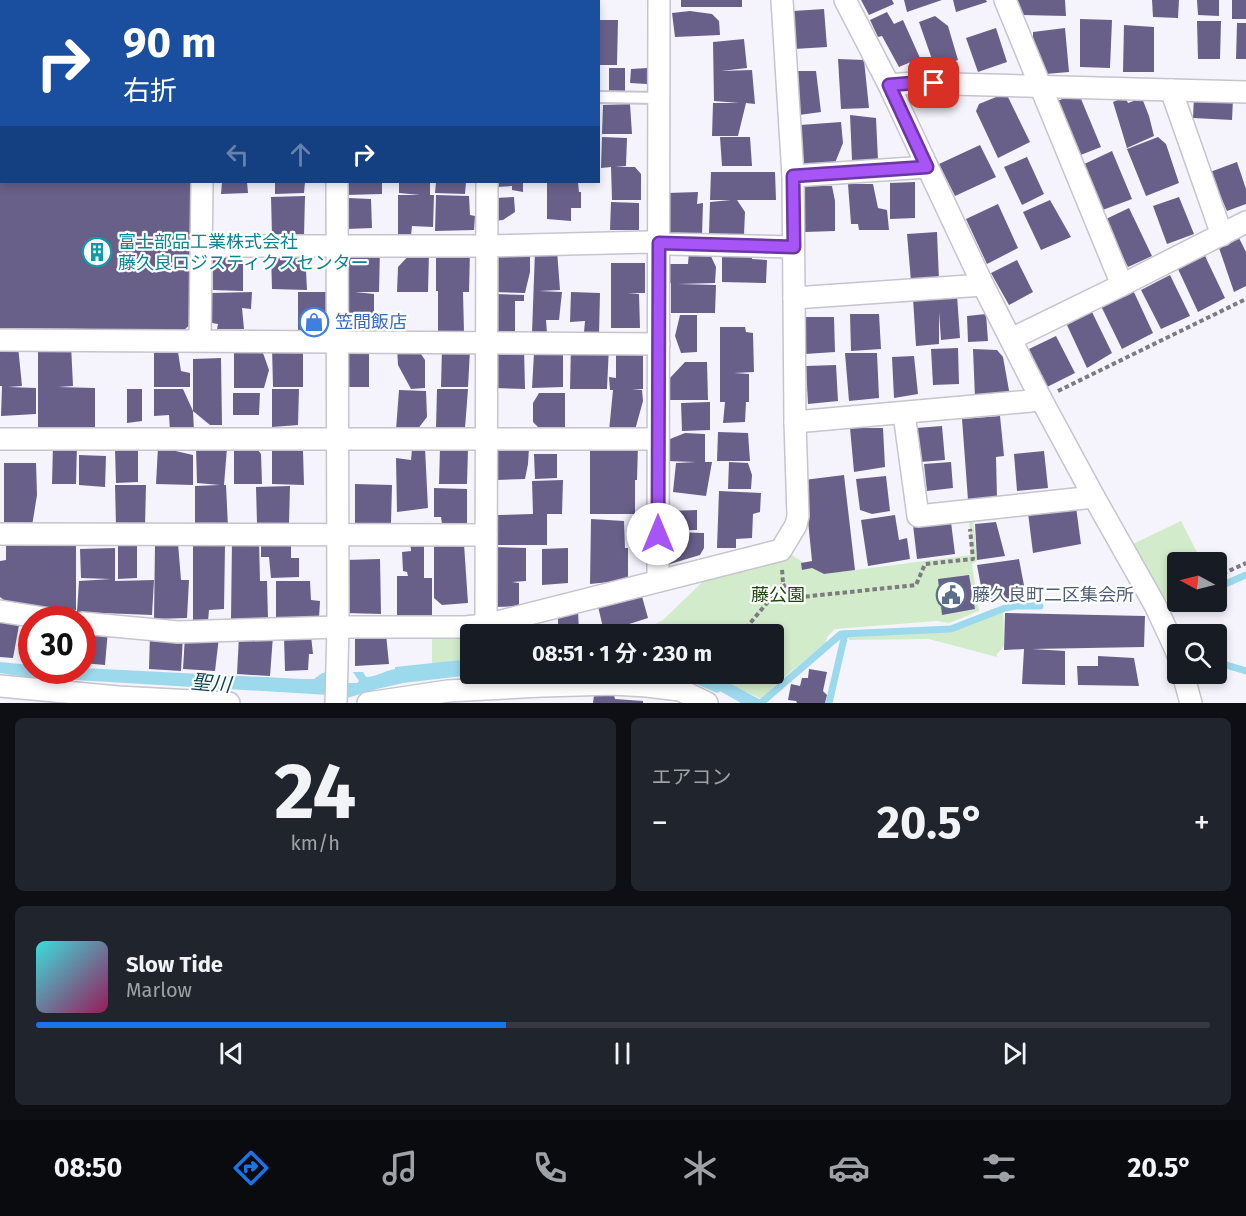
<!DOCTYPE html>
<html lang="ja">
<meta charset="utf-8">
<style>
body{margin:0;font-family:"Fira Sans","Noto Sans JP",sans-serif;background:#20242c;color:#f1f3f6;height:100vh;display:flex;flex-direction:column;font-size:22px;white-space:nowrap}
*{box-sizing:border-box;margin:0}
p{font-size:20px;color:#9ea1a6}
.icon{flex:none;width:33px;height:33px;fill:none;stroke:currentColor;stroke-width:2;stroke-linecap:round;stroke-linejoin:round}
.map{position:relative;height:703px;overflow:hidden}
.side{display:flex;flex-direction:column;gap:15px;padding:15px;background:#0d0f14;flex:1}
.side>*{flex:none}
.top-card{position:absolute;left:0px;top:0px;width:600px;height:183px;box-shadow:0 3px 9px #0003;background:#1a4fa0;color:#fff;overflow:hidden}
.needle{width:39px;rotate:277deg}
.fabs{position:absolute;left:1167px;top:552px;display:grid;gap:12px}
.fabs a{display:grid;place-items:center;width:60px;height:60px;border-radius:6px;background:#171b24;box-shadow:0 3px 9px #0003;font-size:30px}
.speed{position:absolute;left:18px;top:606px;display:flex;gap:12px;font-size:30px;font-weight:700;text-align:center}
.speed>*{display:grid;place-content:center;width:78px;height:78px;border-radius:50%;background:#171b24;box-shadow:0 3px 9px #0003;line-height:1}
.speed .limit{border:9px solid #d22;background:#fff;color:#111}
.pin{position:absolute;display:grid;place-items:center;width:51px;height:51px;color:#fff;margin:-26px;border-radius:12px;box-shadow:0 3px 9px #0006}
.me{position:absolute;width:66px;margin:-33px;rotate:0deg;stroke-linejoin:round;filter:drop-shadow(0 0 4px #0008)}
.turn{display:flex;align-items:center;gap:21px;height:126px;padding:0 24px;font-size:27px}
.turn .icon{width:78px;height:78px;stroke-width:2.5}
.turn b{display:block;font-size:42px;line-height:51px}
.lanes{display:flex;align-items:center;height:57px;padding:0 24px;background:#0003;justify-content:center;gap:30px;direction:ltr}
.lanes .off{opacity:.35}
.big{font-size:45px;font-weight:700;line-height:1.1}
.side .widget{flex:1;display:flex;flex-direction:column;justify-content:center;gap:9px;min-width:0;padding:0 21px;border-radius:9px;background:#20242c}
.side .dial{align-items:center;gap:0}
.dial b{font-size:78px;line-height:1}
.song{display:flex;align-items:center;gap:18px}
.cover{width:72px;height:72px;border-radius:9px;background:linear-gradient(135deg,hsl(180 70% 55%),hsl(330 70% 35%))}
.played{height:6px;border-radius:3px;background:linear-gradient(90deg,#1a73e8 40%,#363941 40%)}
.keys{display:flex;justify-content:space-around;direction:ltr}
.heat{display:flex;justify-content:space-between;align-items:center;font-size:33px;direction:ltr}
.side .tiles{flex:1;display:grid;gap:15px;grid-template-columns:1fr 1fr}
.widget:last-child{grid-column:span 2}
.trip{position:absolute;left:460px;top:624px;width:324px;height:60px;border-radius:6px;background:#171b24;box-shadow:0 3px 9px #0003;font-weight:700;line-height:60px;text-align:center}
.menu{display:flex;height:96px;justify-content:space-around;align-items:center;background:#090b0e;color:#9ea1a6}
.menu .icon{width:42px;height:42px}
.menu .active{color:#1a73e8}
.menu b{font-size:27px;color:#f1f3f6}
.map>svg:first-child{display:block}
</style>
<div class="map">
<svg width="1246" height="703" viewBox="0 0 1246 703">
<rect width="100%" height="100%" fill="#f5f4fc"/>
<g fill="#d2ebca">
<path d="M969,518H973L977,561L972,564L979,611L949,623L937,621L835,629L827,637L826,643L782,679L762,699L707,674H774V634H636L663,620L719,566L787,552L812,568L824,574L971,555Z"/>
<path d="M1181,521L1202,562H1178L1177,595L1166,600L1133,544Z"/>
<path d="M1003,611L1004,646L997,654V657L929,639L849,640L847,634L919,630L949,631Z"/>
<path d="M432,632L471,634V659L432,664Z"/>
</g>
<g fill="#9dd9ed">
<path d="M461,660L464,663H471V674H480L403,683L377,689L347,698V683H357L359,681L353,672H363L366,677C376,677 384,671 395,669V667Z"/>
<path d="M0,662L31,665L32,670H82L83,668L302,679H314L322,673L329,672V695L25,677L0,673Z"/>
<path d="M713,676L729,683L767,703H741L718,690L708,687Z"/>
</g>
<g fill="none" stroke-linecap="round" stroke-linejoin="round">
<g stroke="#9dd9ed" stroke-width="7">
<path d="M1216,588L1246,575"/>
<path d="M1173,607L1187,602"/>
<path d="M1216,662L1246,671"/>
<path d="M681,674L717,689"/>
<path d="M761,703L841,634L951,629L1005,608L1016,606H1040"/>
<path d="M829,703L845,634"/>
</g>
</g>
<g fill="#69608a">
<rect x="681" y="0" width="61" height="7"/>
<path d="M861,0H892L894,4L869,15Z"/>
<path d="M904,0H942L907,12Z"/>
<path d="M953,0H986L987,2L956,12Z"/>
<path d="M1017,0H1065L1066,16L1022,15Z"/>
<path d="M1152,0H1179L1178,18L1153,17Z"/>
<path d="M1197,0H1219V16L1198,15Z"/>
<rect x="1232" y="0" width="14" height="19"/>
<path d="M824,9L827,47L794,49L793,11Z"/>
<path d="M690,11L712,14L719,21L720,35L675,37L672,13Z"/>
<path d="M887,12L894,24L903,20L920,58L899,67L882,36L878,37L870,20Z"/>
<path d="M935,16L948,26L958,60L935,68L919,22Z"/>
<path d="M1080,19L1112,20L1110,68L1080,67Z"/>
<path d="M598,20H618L617,65H598Z"/>
<path d="M1197,21H1221L1220,59H1198Z"/>
<path d="M1237,23H1246V59H1236Z"/>
<path d="M1124,25L1154,27V72H1123Z"/>
<path d="M996,28L1007,62L978,72L966,38Z"/>
<path d="M1065,28L1069,72L1045,74L1033,53V32Z"/>
<path d="M744,39L747,68L721,71L752,70L755,104L746,103L738,136H712L713,103H739L714,101L713,42Z"/>
<path d="M838,59L864,60L869,108L841,109Z"/>
<path d="M609,68H625V93L609,92Z"/>
<path d="M647,68V84L630,83L631,69Z"/>
<path d="M796,71H816L821,112L799,115Z"/>
<path d="M1006,93L1030,142L998,158L976,111L979,104Z"/>
<path d="M1079,94L1101,147L1078,156L1053,102Z"/>
<path d="M1194,96L1233,99L1232,120L1193,118Z"/>
<path d="M1125,97L1128,103L1142,98L1149,116L1154,136L1127,148L1113,102Z"/>
<path d="M630,104L632,134H602L603,105Z"/>
<path d="M850,115L876,118L878,160H852Z"/>
<path d="M841,122L843,143L835,163L803,165L800,125Z"/>
<path d="M602,137L627,138L626,166L615,167H635L641,174V200H612L611,167L601,168Z"/>
<path d="M720,137H750L752,166H722Z"/>
<path d="M1158,137L1166,144L1179,183L1146,196L1127,149Z"/>
<path d="M980,145L996,177L955,196L939,164Z"/>
<path d="M1112,151L1132,199L1100,211L1080,166Z"/>
<path d="M1027,157L1044,194L1022,205L1004,167Z"/>
<path d="M1237,162L1246,189V204L1227,211L1210,172Z"/>
<path d="M711,172H775L776,200H737L745,212L744,235L709,234L710,202L731,200H710Z"/>
<path d="M0,182H194L192,323L184,330L0,328Z"/>
<path d="M222,182H247L248,193L221,194Z"/>
<path d="M275,182H305L304,193L275,194Z"/>
<path d="M347,182H382V194L346,195Z"/>
<path d="M399,182H430V195H434L433,227L412,226L411,236H398V195H420L399,193Z"/>
<path d="M436,182H466L465,194L435,193Z"/>
<path d="M496,182H523V192L512,190V186L496,187Z"/>
<path d="M547,182H578L579,192H581V208H571V221L547,219Z"/>
<path d="M915,182V218L890,219V183Z"/>
<path d="M848,184H873L878,208L887,210L889,230H859L858,224H851Z"/>
<path d="M805,186H832L835,201V231L805,232Z"/>
<path d="M698,192L697,204L703,203L702,235H667V193Z"/>
<path d="M436,195L469,196L470,215L475,216L474,230L435,231Z"/>
<path d="M305,196L304,236H272L271,197Z"/>
<path d="M514,197L515,212L503,220L494,221L495,198Z"/>
<path d="M1179,197L1194,234L1167,244L1153,206Z"/>
<path d="M348,198L371,199L372,228L347,229Z"/>
<path d="M1050,200L1071,237L1041,250L1023,212Z"/>
<path d="M611,202L639,203V230H610Z"/>
<path d="M998,204L1018,248L987,264L966,219Z"/>
<path d="M1129,208L1152,256L1128,267L1104,220Z"/>
<path d="M937,232L939,280L911,281L907,234Z"/>
<path d="M1239,238L1246,252V286L1234,292L1219,248Z"/>
<path d="M348,249L380,250L379,292H355L374,294V327L346,328Z"/>
<path d="M436,250H470L469,292H463L464,332H438V291H436Z"/>
<path d="M530,250V272L525,293L493,292L495,253Z"/>
<path d="M557,250L560,290L539,291L562,292L559,320H546L547,333H532L535,251Z"/>
<path d="M413,251L429,252L428,292H397L398,267Z"/>
<path d="M689,251L709,252L716,267L715,283L678,284L716,285L715,313H671V283H668V264H688Z"/>
<path d="M305,252L307,290L272,289L271,255Z"/>
<path d="M722,252H752V259L767,260L766,283L722,282Z"/>
<path d="M213,253H243V291L213,290Z"/>
<path d="M1205,256L1225,298L1198,312L1178,269Z"/>
<path d="M1017,260L1033,292L1009,305L991,273Z"/>
<path d="M611,263H645V293H628L639,294L640,328H611Z"/>
<path d="M1170,275L1190,316L1161,329L1141,290Z"/>
<path d="M1132,288L1153,333L1122,349L1101,306Z"/>
<path d="M252,292L251,309L242,308L244,329H217L218,324L212,323V293Z"/>
<rect x="298" y="292" width="33" height="42"/>
<path d="M571,292L600,293L599,334L584,332L585,321L570,322Z"/>
<path d="M494,294L524,295V301H515V331H493Z"/>
<path d="M957,295L960,338L941,340L939,312V344L916,346L913,298Z"/>
<path d="M1092,312L1112,353L1087,368L1067,325Z"/>
<path d="M850,314H879L881,349L851,351Z"/>
<path d="M986,314L988,341L968,342L967,316Z"/>
<path d="M680,315H697V352L681,353L675,336Z"/>
<path d="M806,317H834L835,352L805,354Z"/>
<path d="M720,327H745L746,332L753,333L754,372L734,373L749,374V402H746L745,422L723,423L725,402H720Z"/>
<path d="M1056,336L1075,373L1047,387L1029,349Z"/>
<path d="M38,345H71L73,386L58,387L95,388V430L38,427Z"/>
<path d="M347,345L369,346V387H347Z"/>
<path d="M571,345L609,346L607,389H570Z"/>
<path d="M18,346L22,386L8,387L36,388V414L1,416L2,386H0V351Z"/>
<path d="M397,346L417,348L425,360V388L411,389L398,365Z"/>
<path d="M272,347H303V387H273Z"/>
<path d="M442,347L470,350L468,387H441Z"/>
<path d="M616,347L643,348V389H632L642,390L643,401L635,430L609,431L613,390H610L609,377L616,378Z"/>
<path d="M524,348L525,389L493,388L494,353Z"/>
<path d="M958,348L959,384L933,385L931,349Z"/>
<path d="M234,349L262,350L269,370L264,388H234Z"/>
<path d="M973,349L997,350L1003,357L1010,396L975,398Z"/>
<path d="M178,352L181,371L190,373V387H154V353Z"/>
<path d="M534,353H563V387L532,388Z"/>
<path d="M845,353H877L879,398L849,401Z"/>
<path d="M914,356L918,394L894,398L892,357Z"/>
<path d="M221,358L222,425H210L193,411V359Z"/>
<path d="M685,362H707L708,400H669V379Z"/>
<path d="M836,365L838,401L808,404L806,366Z"/>
<path d="M127,389H142V421L127,423Z"/>
<path d="M154,389H183L193,411L194,431H170L169,415L154,416Z"/>
<path d="M272,389H299L298,425L272,427Z"/>
<path d="M437,389H468L465,428L436,427Z"/>
<path d="M399,390L426,391L427,417L417,430H396Z"/>
<path d="M233,393H260L259,415H233Z"/>
<path d="M539,393H565V427H538L533,422V403Z"/>
<path d="M710,402V430L682,431L681,403Z"/>
<path d="M1000,416L1004,456L996,457L997,498L968,500L962,419Z"/>
<path d="M942,426L945,460L920,462L916,428Z"/>
<path d="M850,428H883L885,467L854,472Z"/>
<path d="M718,432L748,433L750,461H717Z"/>
<path d="M685,433L705,434V462H712L706,496L673,492L676,463L696,462L667,461L666,448L670,439Z"/>
<path d="M53,444H77L76,484H52Z"/>
<path d="M234,444L254,445L261,454L262,484H234Z"/>
<path d="M272,445H294L303,451L304,485L272,484Z"/>
<path d="M590,445H638L637,480H635V514H590Z"/>
<path d="M158,447L193,455V485L156,484Z"/>
<path d="M196,447L227,448L224,485H226L228,527L195,526V486L220,485L197,483Z"/>
<path d="M425,448L428,508L397,512L396,458L411,460L412,449Z"/>
<path d="M440,448L468,449L467,484H439Z"/>
<path d="M496,448H529L528,464L525,479L497,480Z"/>
<path d="M115,449H138V482L116,483Z"/>
<path d="M1044,451L1048,488L1017,491L1014,454Z"/>
<path d="M534,454H557V478L535,479Z"/>
<path d="M79,455L106,456L105,487L79,485Z"/>
<path d="M729,462L748,463L752,475L751,489H728Z"/>
<path d="M951,462L953,488L927,491L924,464Z"/>
<path d="M4,463H36L37,495L32,526L4,523Z"/>
<path d="M844,475L855,570L824,574L812,568L802,570L801,563L812,561L804,480Z"/>
<path d="M886,476L890,511L872,514L860,510L856,479Z"/>
<path d="M563,480L562,514H547V545H498V515L533,514L532,481Z"/>
<path d="M355,484L392,485L391,523H355Z"/>
<path d="M115,485H146L145,527L116,526Z"/>
<path d="M290,486L289,523H257L256,487Z"/>
<path d="M434,488L467,489V524H442L441,517H434Z"/>
<path d="M719,491L761,493L760,512L753,514L752,538L736,539V548H717Z"/>
<path d="M1076,507L1081,544L1033,553L1028,513Z"/>
<path d="M697,510V530H667V511Z"/>
<path d="M895,515L899,540L907,538L910,559L868,566L861,520Z"/>
<path d="M591,519L624,521L625,548H628V578L609,582L590,584Z"/>
<path d="M951,522L955,554L917,559L913,525Z"/>
<path d="M996,522L1005,556L977,560L975,524Z"/>
<path d="M670,532L704,533V548L700,555L670,564Z"/>
<path d="M6,538L76,541V610L9,604L0,597V561L6,560Z"/>
<path d="M410,538H424V578H432V619H397V576H408L407,572L403,571L402,552L411,551Z"/>
<path d="M232,539L259,540L260,581H267L268,618L231,619Z"/>
<path d="M261,540H291V558H299V577L271,578L269,557H261Z"/>
<path d="M118,541H137V578L118,579Z"/>
<path d="M434,541L464,544L468,603L442,605L434,598Z"/>
<path d="M155,543H178L181,580H189L187,618L154,619Z"/>
<path d="M225,545L224,609L209,610L208,621L193,620V546Z"/>
<path d="M494,547L526,548V581L512,582L519,583V606L496,607Z"/>
<path d="M115,548V581L154,580L152,615L77,612L79,581L111,579L81,578L80,549Z"/>
<path d="M568,548V583L542,585V549Z"/>
<path d="M380,559L381,614L346,613V560Z"/>
<path d="M1019,559L1026,596L984,602L977,565Z"/>
<path d="M969,575L975,609L942,615L938,579Z"/>
<path d="M276,581H310L311,600L320,601L319,618H276Z"/>
<path d="M641,593L648,618L604,632L597,602Z"/>
<path d="M578,609L579,634H558V615Z"/>
<path d="M1005,613L1145,616L1144,647L1032,649L1065,651V685L1022,684L1024,649L1004,650Z"/>
<path d="M0,617L20,620L13,658L0,657Z"/>
<path d="M82,628L108,630L105,665L82,663Z"/>
<path d="M386,634L389,664L355,666V635Z"/>
<path d="M150,635L183,636L181,671L149,669Z"/>
<path d="M185,636L219,637L215,671L183,669Z"/>
<path d="M239,636H273L270,676L237,674Z"/>
<path d="M284,636H311L313,654H309L308,670L285,671Z"/>
<path d="M1098,656L1134,658L1139,686L1078,685L1077,666H1098Z"/>
<path d="M809,669L827,672L823,691L827,695L825,703H797L796,701L788,700L791,684L800,686L802,678H808Z"/>
<path d="M594,695H614L615,699L643,701V703H593Z"/>
</g>
<g fill="none" stroke-linecap="round" stroke-linejoin="round">
<g stroke="#c6c4cd" stroke-width="14">
<path id="lane" d="M598,97L659,98"/>
</g>
<g stroke="#c6c4cd" stroke-width="24">
<g id="street">
<path d="M58,0L127,2"/>
<path d="M845,0L889,85L983,285L1041,399L1094,497L1155,605L1175,648L1178,656"/>
<path d="M1005,0L1122,285"/>
<path d="M203,2V0"/>
<path d="M487,2V0"/>
<path d="M889,85L913,83L1246,92"/>
<path d="M1171,90L1222,235"/>
<path d="M0,123H2"/>
<path d="M793,176L927,167"/>
<path d="M201,246H486L649,242L668,244L793,247"/>
<path d="M794,298L983,285"/>
<path d="M1011,339L1122,285L1246,222"/>
<path d="M0,340L659,344"/>
<path d="M200,340L202,182"/>
<path d="M904,414L918,516L1094,497"/>
<path d="M795,422L1031,401L1041,399"/>
<path d="M0,439H658"/>
<path d="M0,534L486,535"/>
<path d="M658,581L659,0"/>
<path d="M0,611L56,620"/>
<path d="M82,623L178,632L338,627H465L486,625L781,550L796,525L798,516L795,422L793,176L782,0"/>
<path d="M486,625L487,182"/>
<path d="M1183,674L1191,703"/>
<path d="M0,686L118,697L229,703"/>
<path d="M336,703L338,627L337,182"/>
<path d="M368,703L448,691L542,686L613,684L647,686L680,690L707,703"/>
</g>
</g>
<g stroke="#7c7b80" stroke-width="4" stroke-dasharray="4.5 3" stroke-linecap="butt">
<path d="M1058,391L1246,299"/>
<path d="M1216,577L1246,563"/>
<path d="M783,584L792,598L916,585L925,564L973,559L970,529"/>
<path d="M741,634L783,584L782,569"/>
</g>
<use href="#lane" stroke="#fff" stroke-width="10"/>
<use href="#street" stroke="#fff" stroke-width="21"/>
</g>
<g fill="none" stroke-linecap="round" stroke-linejoin="round">
<g stroke="#6d37a1" stroke-width="15">
<path id="route" d="M658,534L659,243L794,247L793,176L927,167L889,85L913,83H934"/>
</g>
<use href="#route" stroke="#a855f7" stroke-width="10"/>
</g>
<defs>
<g id="building-ring" transform="scale(1.5)"><circle r="9.5" fill="#fff" stroke="#0f9aa8" stroke-width="1.5"/><path d="M-4-6H4V6H1V3H-1V6H-4ZM-2.5-4.3h1.7v1.8h-1.7ZM.8-4.3h1.7v1.8H.8ZM-2.5-1h1.7V.8h-1.7ZM.8-1h1.7V.8H.8Z" fill="#0f9aa8"/></g>
<g id="shop-ring" transform="scale(1.5)"><circle r="9.5" fill="#fff" stroke="#3f7fe0" stroke-width="1.5"/><path d="M-5-2.5h2.3a2.7 3.5 0 0 1 5.4 0H5L5.5 6h-11ZM-1.5-2.5h3a1.5 2.3 0 0 0-3 0Z" fill="#3f7fe0"/></g>
<g id="civic-ring" transform="scale(1.5)"><circle r="9.5" fill="#fff" stroke="#5c6f8a" stroke-width="1.5"/><path d="M-.6-6.5H3V-4.5H.6V-3L4-1V1h2V6H-6V1h2V-1L-.6-3ZM-1.2 2.5V6h2.4V2.5Z" fill="#5c6f8a"/></g>
</defs>
<g fill-rule="evenodd">
<use href="#building-ring" x="97" y="252"/>
<use href="#shop-ring" x="314" y="322"/>
<use href="#civic-ring" x="951" y="595"/>
</g>
<g text-anchor="middle" stroke-width="4.5" stroke-linejoin="round" paint-order="stroke">
<g font-size="18" fill="#0d838f" stroke="#fff" text-anchor="start">
<text x="118" y="248">富士部品工業株式会社<tspan x="118" dy="21">藤久良ロジスティクスセンター</tspan></text>
</g>
<g font-size="18" fill="#366cbe" stroke="#fff" text-anchor="start">
<text x="335" y="328">笠間飯店</text>
</g>
<g font-size="18" fill="#1e470e" stroke="#fff">
<text x="778" y="601">藤公園</text>
</g>
<g font-size="18" fill="#4e5e75" stroke="#fff" text-anchor="start">
<text x="972" y="601">藤久良町二区集会所</text>
</g>
<g font-size="20" font-style="italic" fill="#093f4e" stroke="#fff">
<text transform="translate(211 683) rotate(5)" y="7">聖川</text>
</g>
</g>
</svg>
<div class="fabs">
<a><svg class="needle" viewBox="-14 -14 28 28"><path d="M0-13l5 13h-10z" fill="#e53935"/><path d="M0 13l5-13h-10z" fill="#9ea1a6"/></svg></a>
<a><svg class="icon" aria-label="search" viewBox="0 0 24 24"><circle cx="10" cy="10" r="6"/><path d="M15 15l6 6"/></svg></a>
</div>
<div class="speed"><div class="limit">30</div></div>
<div class="pin" style="left:934px;top:83px;background:#d93025"><svg class="icon" aria-label="arrive" viewBox="0 0 24 24"><path d="M6 21V4h12l-3 4 3 4H6"/></svg></div>
<svg class="me" style="left:658px;top:534px" viewBox="-20 -20 40 40"><circle r="19" fill="#fff"/><path d="M0-13L10 11 0 6-10 11z" fill="#a855f7"/></svg>
<div class="trip">08:51 · 1 分 · 230 m</div>
<div class="top-card">
<div class="turn"><svg class="icon" aria-label="right" viewBox="0 0 24 24"><path d="M7 20v-9h11M14 6l5 5-5 5"/></svg><div><b>90 m</b>右折</div></div>
<div class="lanes"><svg class="icon off" aria-label="left" viewBox="0 0 24 24"><path d="M17 20v-9H6M10 6l-5 5 5 5"/></svg><svg class="icon off" aria-label="ahead" viewBox="0 0 24 24"><path d="M12 20V5M6 11l6-6 6 6"/></svg><svg class="icon" aria-label="right" viewBox="0 0 24 24"><path d="M7 20v-9h11M14 6l5 5-5 5"/></svg></div>
</div>
</div>
<section class="side">
<div class="tiles">
<div class="widget dial"><b>24</b><p>km/h</p></div>
<div class="widget"><p>エアコン</p>
<div class="heat"><a>−</a><b class="big">20.5°</b><a>+</a></div>
</div>
<div class="widget">
<div class="song"><i class="cover"></i><div><b>Slow Tide</b><p>Marlow</p></div></div>
<div class="played"></div>
<div class="keys"><svg class="icon" aria-label="previous" viewBox="0 0 24 24"><path d="M18 5L8 12l10 7zM5 5v14"/></svg><svg class="icon" aria-label="pause" viewBox="0 0 24 24"><path d="M8 5v14M16 5v14"/></svg><svg class="icon" aria-label="next" viewBox="0 0 24 24"><path d="M6 5l10 7-10 7zM19 5v14"/></svg></div>
</div>
</div>
</section>
<nav class="menu">
<b>08:50</b>
<svg class="icon active" aria-label="directions" viewBox="0 0 24 24"><path d="M12 3l9 9-9 9-9-9zM9 14v-3h6M13 9l2 2-2 2"/></svg>
<svg class="icon" aria-label="music" viewBox="0 0 24 24"><path d="M9 18V5l10-2v13"/><circle cx="6" cy="18" r="3"/><circle cx="16" cy="16" r="3"/></svg>
<svg class="icon" aria-label="phone" viewBox="0 0 24 24"><path d="M5 4h4l2 5-3 2q2 4 5 5l2-3 5 2v4C11 20 4 13 5 4z"/></svg>
<svg class="icon" aria-label="climate" viewBox="0 0 24 24"><path d="M12 3v18M4 7l16 10M4 17L20 7"/></svg>
<svg class="icon" aria-label="car" viewBox="0 0 24 24"><path d="M5 17H2v-5l4-1 3-4h7l3 4 3 1v5h-3M9 17h6M6 11h13"/><circle cx="7" cy="17" r="2"/><circle cx="17" cy="17" r="2"/></svg>
<svg class="icon" aria-label="filters" viewBox="0 0 24 24"><path d="M4 7h16M4 17h16"/><circle cx="9" cy="7" r="2"/><circle cx="15" cy="17" r="2"/></svg>
<b>20.5°</b>
</nav>
